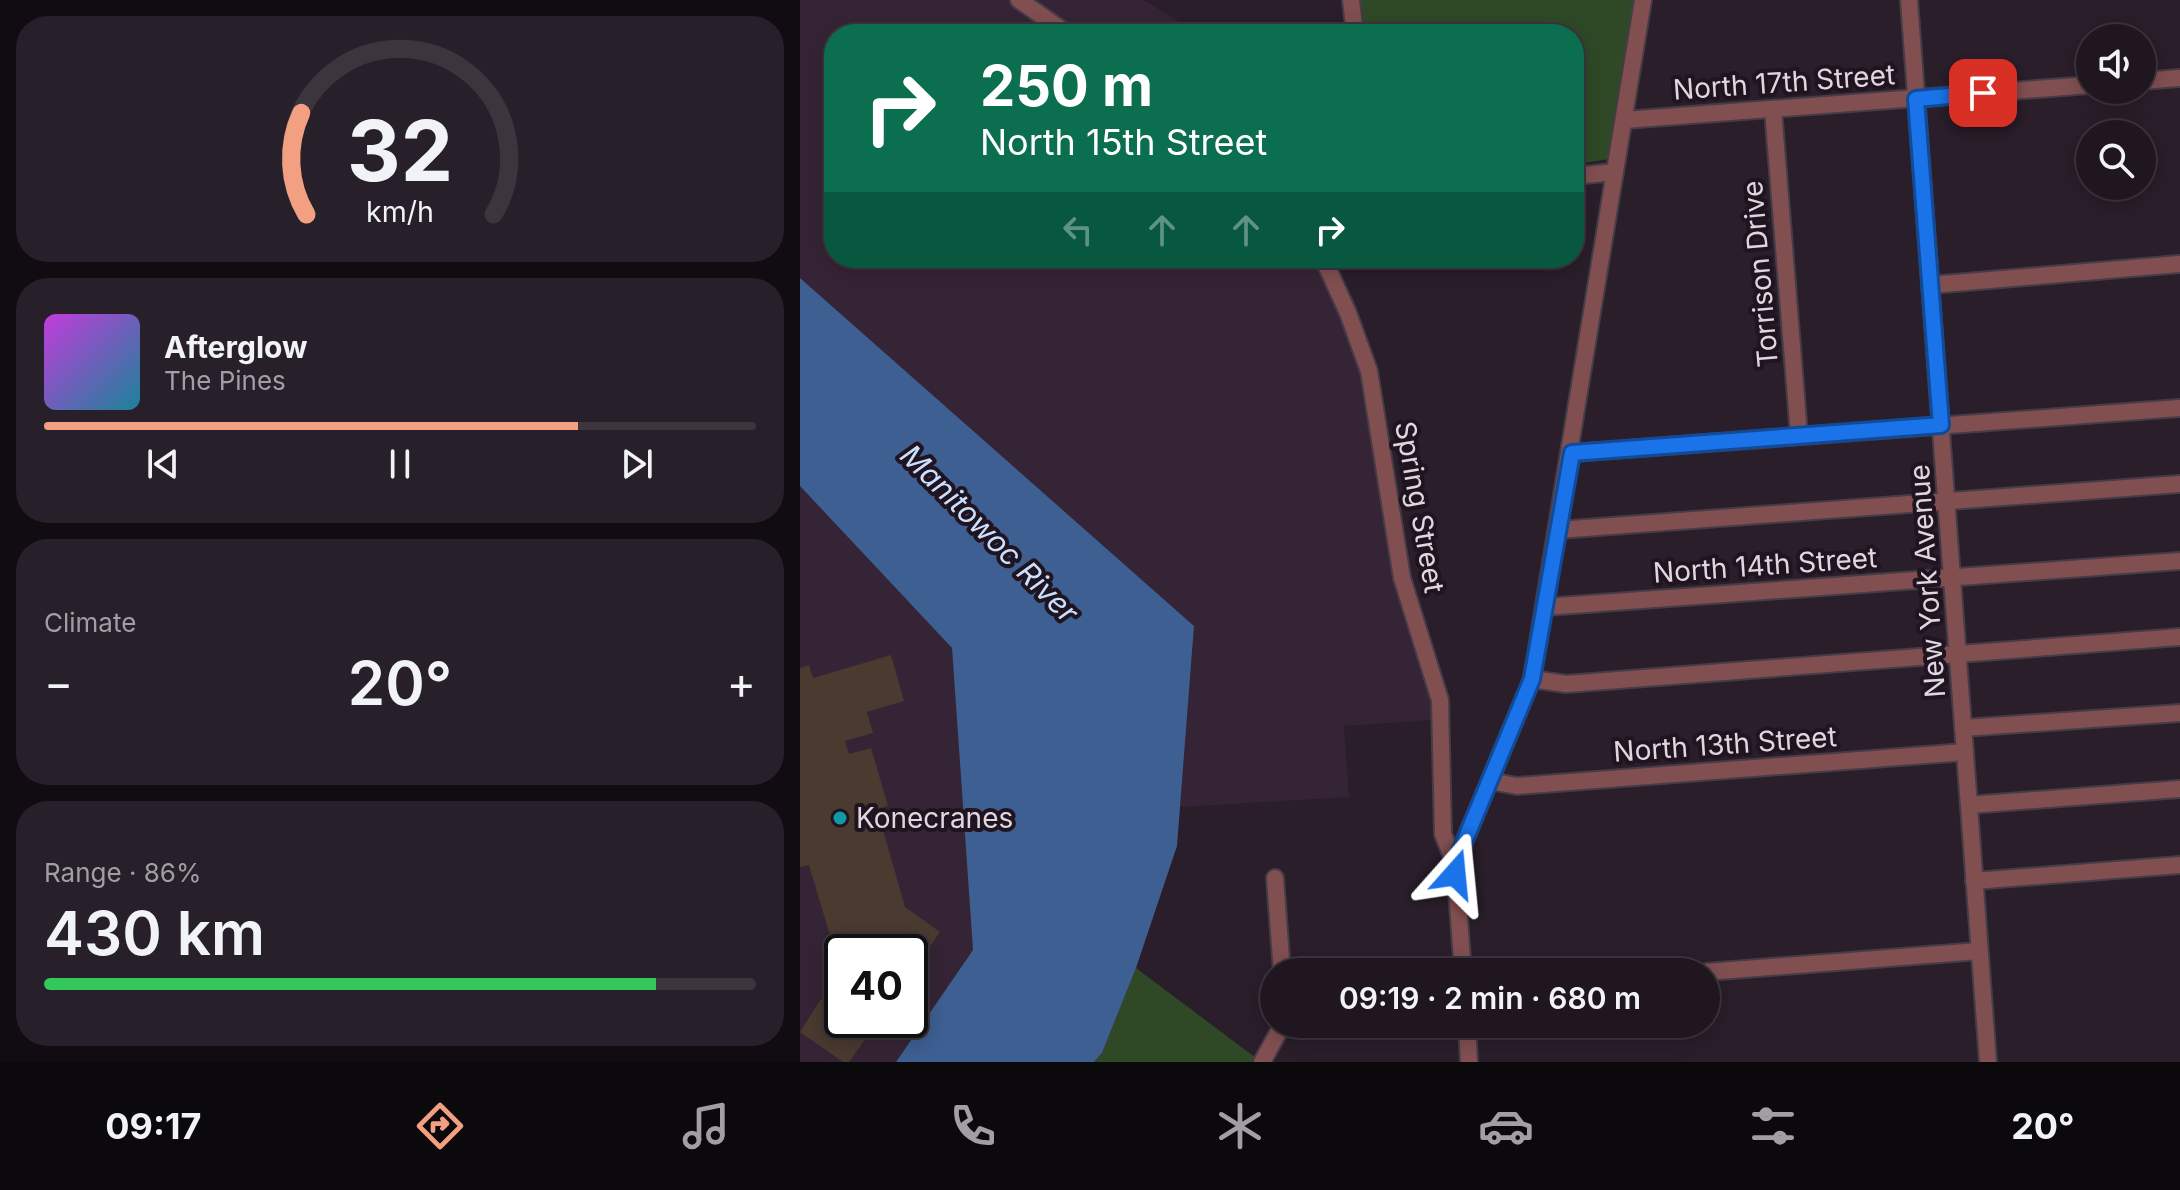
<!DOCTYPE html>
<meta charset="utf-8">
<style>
body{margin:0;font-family:Inter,sans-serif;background:#271f29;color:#f1f3f6;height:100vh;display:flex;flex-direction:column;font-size:30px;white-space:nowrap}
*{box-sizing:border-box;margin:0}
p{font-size:26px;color:#a19fa5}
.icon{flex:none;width:44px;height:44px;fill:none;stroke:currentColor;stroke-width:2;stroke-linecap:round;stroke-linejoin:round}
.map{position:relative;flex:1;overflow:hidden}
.sheet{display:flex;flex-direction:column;gap:16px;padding:16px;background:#110c12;width:800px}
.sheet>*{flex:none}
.banner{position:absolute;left:24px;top:24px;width:760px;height:244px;border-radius:32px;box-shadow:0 4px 20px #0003,0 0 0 2px #3c353e;background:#0b6e4f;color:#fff;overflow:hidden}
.buttons{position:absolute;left:1276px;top:24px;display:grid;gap:16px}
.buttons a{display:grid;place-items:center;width:80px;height:80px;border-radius:50%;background:#1f1620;box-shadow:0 4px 20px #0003,0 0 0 2px #3c353e;font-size:40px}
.speed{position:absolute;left:24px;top:934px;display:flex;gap:16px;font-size:40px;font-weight:700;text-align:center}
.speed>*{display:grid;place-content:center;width:104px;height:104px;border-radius:50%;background:#1f1620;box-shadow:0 4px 20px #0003,0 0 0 2px #3c353e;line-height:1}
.speed .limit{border:4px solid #111;border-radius:12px;background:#fff;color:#111}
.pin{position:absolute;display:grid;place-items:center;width:68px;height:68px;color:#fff;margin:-34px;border-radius:16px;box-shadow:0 4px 12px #0006}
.me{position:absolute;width:88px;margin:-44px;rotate:18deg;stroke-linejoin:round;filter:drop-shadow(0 0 6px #0008)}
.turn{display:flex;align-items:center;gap:28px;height:168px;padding:0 24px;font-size:36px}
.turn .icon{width:104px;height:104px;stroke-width:2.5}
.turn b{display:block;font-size:56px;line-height:68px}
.lanes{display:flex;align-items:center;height:76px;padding:0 24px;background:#0003;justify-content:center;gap:40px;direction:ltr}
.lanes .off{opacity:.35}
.big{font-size:60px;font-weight:600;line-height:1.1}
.sheet .tile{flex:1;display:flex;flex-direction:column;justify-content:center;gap:12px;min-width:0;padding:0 28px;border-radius:32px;background:#271f29}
.sheet .dial{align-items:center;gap:0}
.dial svg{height:208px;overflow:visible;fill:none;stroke:#3c353e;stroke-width:7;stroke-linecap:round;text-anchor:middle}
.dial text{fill:#f1f3f6;stroke:none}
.song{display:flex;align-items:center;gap:24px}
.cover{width:96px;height:96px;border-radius:12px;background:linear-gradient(135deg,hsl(290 70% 55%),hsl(190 70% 35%))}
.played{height:8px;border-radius:4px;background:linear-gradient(90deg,#f3a082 75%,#3c353e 75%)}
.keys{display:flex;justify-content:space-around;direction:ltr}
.heat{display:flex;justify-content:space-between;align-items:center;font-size:44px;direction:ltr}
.charge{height:12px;border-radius:6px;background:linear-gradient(90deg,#34c759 86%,#3c353e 0)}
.trip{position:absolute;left:460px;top:958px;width:460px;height:80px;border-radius:40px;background:#1f1620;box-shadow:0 4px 20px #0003,0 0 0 2px #3c353e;font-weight:600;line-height:80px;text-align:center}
.tab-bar{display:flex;height:128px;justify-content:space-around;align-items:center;background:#0c090d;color:#a19fa5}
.tab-bar .icon{width:56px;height:56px}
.tab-bar .on{color:#f3a082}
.tab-bar b{font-size:36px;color:#f1f3f6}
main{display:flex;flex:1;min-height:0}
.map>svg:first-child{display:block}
</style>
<main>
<section class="sheet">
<div class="tile dial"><svg viewBox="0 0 100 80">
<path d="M14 69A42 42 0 1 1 86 69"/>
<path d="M14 69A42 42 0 0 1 12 30" stroke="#f3a082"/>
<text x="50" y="56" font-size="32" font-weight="700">32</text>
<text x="50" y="72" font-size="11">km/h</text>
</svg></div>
<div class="tile">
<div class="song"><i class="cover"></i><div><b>Afterglow</b><p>The Pines</p></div></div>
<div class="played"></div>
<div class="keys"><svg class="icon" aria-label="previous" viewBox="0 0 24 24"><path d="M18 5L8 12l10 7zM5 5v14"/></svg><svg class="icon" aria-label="pause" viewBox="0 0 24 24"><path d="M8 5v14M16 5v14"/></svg><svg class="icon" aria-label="next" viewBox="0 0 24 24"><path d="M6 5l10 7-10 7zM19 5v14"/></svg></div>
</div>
<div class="tile"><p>Climate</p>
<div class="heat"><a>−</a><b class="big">20°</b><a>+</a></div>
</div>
<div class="tile"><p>Range · 86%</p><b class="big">430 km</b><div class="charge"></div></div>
</section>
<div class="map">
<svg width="1380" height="1062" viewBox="0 0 1380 1062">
<rect width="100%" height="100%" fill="#291e2a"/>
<g fill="#352435" fill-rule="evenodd">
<path d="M0,0H344L399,34H34V258H515L546,326L559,371L631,693L632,720L544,726L549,797L380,807L394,626L0,278Z"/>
<path d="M0,486L152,648L173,950L96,1062H0ZM42,952H110V1020H42Z"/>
</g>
<g fill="#2f4927">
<path d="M560,0H834L808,159L774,165V34H565Z"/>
<path d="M336,968L456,1058L454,1062H294L302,1053Z"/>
</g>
<path fill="#3e5f92" d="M0,278L394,626L377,846L336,968L302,1053L294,1062H96L173,950L152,648L0,486Z"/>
<g fill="#4a3a30">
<path d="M91,655L104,701L67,712L73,733L45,741L49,754L71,748L88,806L77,809L105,907L140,932L110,975V952H64L56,946L35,952L9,865L0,867V668L9,665L13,678Z"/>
<path d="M42,986V1020H79L49,1062H43L0,1032L21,999L29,1004Z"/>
</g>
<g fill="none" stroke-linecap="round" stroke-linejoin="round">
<g stroke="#463c47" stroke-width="20">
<g id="minor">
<path d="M219,0L268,34"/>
<path d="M551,0L555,34"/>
<path d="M1109,0L1188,1062"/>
<path d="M1342,81L1380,78"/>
<path d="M973,109L999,435"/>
<path d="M825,120L1290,85"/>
<path d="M774,176L815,172"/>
<path d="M523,258L548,313L569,371L602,578L640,700L643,834L655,864"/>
<path d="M1131,285L1380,264"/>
<path d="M772,453L1380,408"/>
<path d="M758,530L1380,484"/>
<path d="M745,607L1380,561"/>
<path d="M732,679L766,684L1380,637"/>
<path d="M1163,728L1380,713"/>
<path d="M690,781L717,786L1165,752"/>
<path d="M1169,805L1380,789"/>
<path d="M475,878L482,972"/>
<path d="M1174,881L1380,865"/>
<path d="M663,972L655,864L732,679L843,0"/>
<path d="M906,972L1179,951"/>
<path d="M667,1024L669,1062"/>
<path d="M462,1062L483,1024"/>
</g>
</g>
<use href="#minor" stroke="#824f51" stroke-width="16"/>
</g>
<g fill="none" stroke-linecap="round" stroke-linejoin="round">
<g stroke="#114b97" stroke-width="20">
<path id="route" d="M655,874V864L732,679L772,453L1141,425L1116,99L1183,93"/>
</g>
<use href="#route" stroke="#1a73e8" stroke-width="14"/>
</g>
<circle fill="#0f9aa8" stroke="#201420" stroke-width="3" cx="40" cy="818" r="8"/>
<g text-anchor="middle" stroke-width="8" stroke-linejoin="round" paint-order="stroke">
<g font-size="28" fill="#dfd7df" stroke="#201420">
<text transform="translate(984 82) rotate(-4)" y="10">North 17th Street</text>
<text transform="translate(960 274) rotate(-95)" y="10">Torrison Drive</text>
<text transform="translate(620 507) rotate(80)" y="10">Spring Street</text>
<text transform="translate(965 565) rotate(-4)" y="10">North 14th Street</text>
<text transform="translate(1127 581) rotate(-94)" y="10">New York Avenue</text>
<text transform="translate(925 744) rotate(-4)" y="10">North 13th Street</text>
</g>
<g font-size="28" fill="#dfd7df" stroke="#201420" text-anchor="start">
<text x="56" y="828">Konecranes</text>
</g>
<g font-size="30" font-style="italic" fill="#cbdfff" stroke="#201420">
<text transform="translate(189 534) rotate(45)" y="10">Manitowoc River</text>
</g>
</g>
</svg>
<div class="buttons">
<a><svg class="icon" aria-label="sound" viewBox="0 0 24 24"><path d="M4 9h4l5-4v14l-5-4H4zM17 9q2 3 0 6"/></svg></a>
<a><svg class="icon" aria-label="search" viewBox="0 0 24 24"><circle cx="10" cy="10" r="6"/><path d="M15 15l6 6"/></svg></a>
</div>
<div class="speed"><div class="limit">40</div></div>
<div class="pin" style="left:1183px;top:93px;background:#d93025"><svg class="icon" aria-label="arrive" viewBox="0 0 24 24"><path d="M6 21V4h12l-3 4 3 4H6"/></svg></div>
<svg class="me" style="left:655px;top:874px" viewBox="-20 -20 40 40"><path d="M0-17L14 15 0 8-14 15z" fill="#1a73e8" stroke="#fff" stroke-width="4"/></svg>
<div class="trip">09:19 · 2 min · 680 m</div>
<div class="banner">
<div class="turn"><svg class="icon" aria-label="right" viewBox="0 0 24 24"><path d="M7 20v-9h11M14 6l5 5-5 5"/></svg><div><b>250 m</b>North 15th Street</div></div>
<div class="lanes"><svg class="icon off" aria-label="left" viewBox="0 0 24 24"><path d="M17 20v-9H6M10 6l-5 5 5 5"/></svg><svg class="icon off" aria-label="ahead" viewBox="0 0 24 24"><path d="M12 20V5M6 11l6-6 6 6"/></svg><svg class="icon off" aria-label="ahead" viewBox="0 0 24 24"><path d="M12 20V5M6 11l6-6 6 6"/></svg><svg class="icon" aria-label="right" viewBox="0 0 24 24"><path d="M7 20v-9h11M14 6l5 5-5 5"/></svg></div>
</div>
</div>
</main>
<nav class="tab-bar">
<b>09:17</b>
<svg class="icon on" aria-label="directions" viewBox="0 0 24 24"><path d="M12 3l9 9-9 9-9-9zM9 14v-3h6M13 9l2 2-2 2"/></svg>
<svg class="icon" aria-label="music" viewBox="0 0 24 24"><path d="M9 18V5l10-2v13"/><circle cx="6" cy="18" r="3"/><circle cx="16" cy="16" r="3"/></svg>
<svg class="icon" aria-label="phone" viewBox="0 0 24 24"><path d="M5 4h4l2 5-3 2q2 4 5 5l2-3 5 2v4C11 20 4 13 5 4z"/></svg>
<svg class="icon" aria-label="climate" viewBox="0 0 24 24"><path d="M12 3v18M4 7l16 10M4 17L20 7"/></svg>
<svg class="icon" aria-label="car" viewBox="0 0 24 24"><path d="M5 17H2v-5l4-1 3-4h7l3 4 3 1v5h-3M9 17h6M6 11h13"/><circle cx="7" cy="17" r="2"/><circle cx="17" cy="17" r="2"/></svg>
<svg class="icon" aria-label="filters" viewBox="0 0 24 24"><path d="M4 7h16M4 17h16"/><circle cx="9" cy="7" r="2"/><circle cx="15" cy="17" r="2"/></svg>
<b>20°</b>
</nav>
